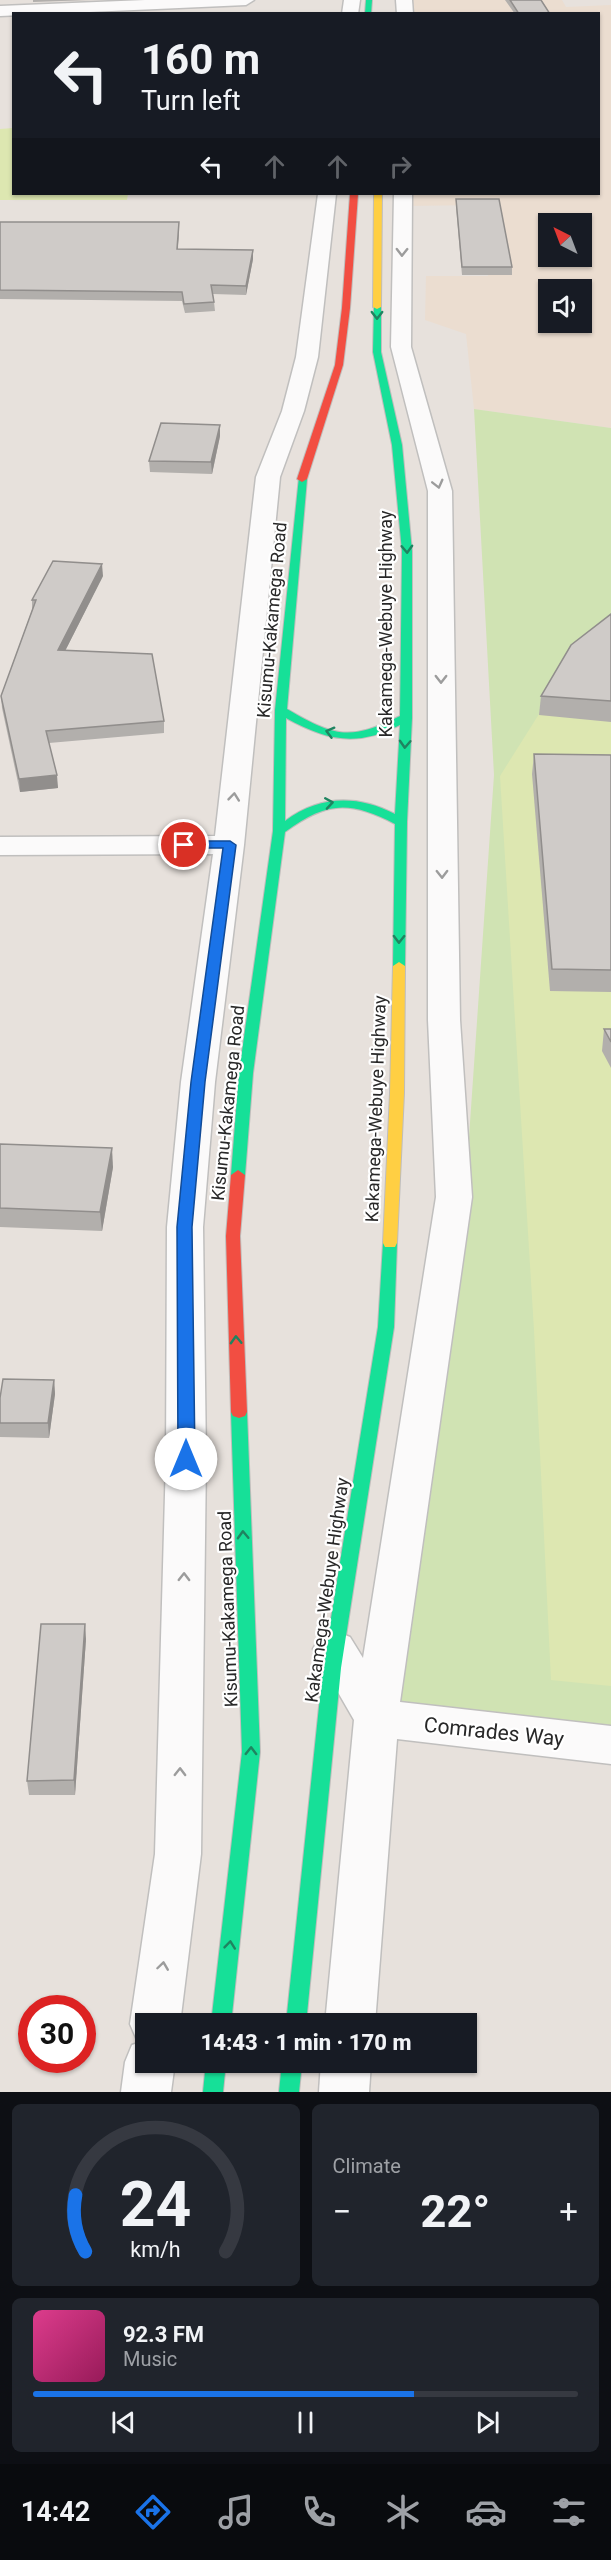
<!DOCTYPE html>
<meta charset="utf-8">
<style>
body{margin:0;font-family:Roboto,sans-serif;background:#20242c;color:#f1f3f6;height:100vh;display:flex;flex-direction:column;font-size:22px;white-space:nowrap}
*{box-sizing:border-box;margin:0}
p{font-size:20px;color:#9ea1a6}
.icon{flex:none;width:33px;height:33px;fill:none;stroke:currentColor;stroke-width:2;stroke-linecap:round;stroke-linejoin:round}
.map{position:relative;height:2092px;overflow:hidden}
.sheet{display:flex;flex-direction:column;gap:12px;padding:12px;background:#0d0f14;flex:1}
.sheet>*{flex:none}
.hud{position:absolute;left:12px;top:12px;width:588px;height:183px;border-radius:0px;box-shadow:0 2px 4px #0004;background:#171b24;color:#f1f3f6;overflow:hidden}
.needle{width:39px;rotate:318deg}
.buttons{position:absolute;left:538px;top:213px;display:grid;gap:12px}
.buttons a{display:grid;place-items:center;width:54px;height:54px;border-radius:0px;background:#171b24;box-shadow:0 2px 4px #0004;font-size:30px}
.speed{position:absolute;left:18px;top:1995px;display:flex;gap:12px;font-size:30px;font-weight:700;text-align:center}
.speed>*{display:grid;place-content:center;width:78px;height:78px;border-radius:50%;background:#171b24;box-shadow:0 2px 4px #0004;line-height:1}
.speed .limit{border:9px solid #d22;background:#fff;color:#111}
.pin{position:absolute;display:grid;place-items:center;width:51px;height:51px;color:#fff;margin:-26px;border:3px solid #fff;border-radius:50%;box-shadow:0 2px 6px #0007}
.me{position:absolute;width:66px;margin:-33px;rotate:0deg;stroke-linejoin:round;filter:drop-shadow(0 0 4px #0008)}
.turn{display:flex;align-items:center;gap:21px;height:126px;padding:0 30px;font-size:27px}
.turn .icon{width:78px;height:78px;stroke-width:2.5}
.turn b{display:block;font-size:42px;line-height:51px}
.lanes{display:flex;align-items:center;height:57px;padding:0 30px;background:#0003;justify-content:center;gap:30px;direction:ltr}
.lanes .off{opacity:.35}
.big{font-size:45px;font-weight:800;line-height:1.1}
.sheet .card{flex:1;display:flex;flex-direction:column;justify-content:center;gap:9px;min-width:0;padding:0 21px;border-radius:9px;background:#20242c}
.sheet .dial{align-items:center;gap:0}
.dial svg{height:156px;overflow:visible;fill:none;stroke:#363941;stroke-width:7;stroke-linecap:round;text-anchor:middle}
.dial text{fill:#f1f3f6;stroke:none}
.song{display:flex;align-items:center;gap:18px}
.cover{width:72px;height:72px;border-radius:9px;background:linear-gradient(135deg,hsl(330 70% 55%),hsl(330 70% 35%))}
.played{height:6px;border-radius:3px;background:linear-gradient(90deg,#1a73e8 70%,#363941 70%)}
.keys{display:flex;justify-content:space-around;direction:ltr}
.heat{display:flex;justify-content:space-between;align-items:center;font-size:33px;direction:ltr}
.sheet .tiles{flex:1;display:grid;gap:12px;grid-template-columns:1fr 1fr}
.card:last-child{grid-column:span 2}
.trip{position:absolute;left:135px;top:2013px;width:342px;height:60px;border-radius:0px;background:#171b24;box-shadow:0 2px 4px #0004;font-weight:800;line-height:60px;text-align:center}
.menu{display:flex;height:96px;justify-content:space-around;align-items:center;background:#090b0e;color:#9ea1a6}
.menu .icon{width:42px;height:42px}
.menu .selected{color:#1a73e8}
.menu b{font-size:27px;color:#f1f3f6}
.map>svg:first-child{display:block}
</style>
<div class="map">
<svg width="611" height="2092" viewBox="0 0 611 2092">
<rect width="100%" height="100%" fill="#e7e1dc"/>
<path fill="#ebddd0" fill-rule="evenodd" d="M395,0H562L566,7L611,5V428L474,409L466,334L425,320L426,276H488L481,205L405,206L406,194H598V14L397,13ZM549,224H582V256H549ZM549,290H582V322H549Z"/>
<path fill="#d0e3b3" d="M474,409L611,428V1749L395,1740L465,1195L494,775Z"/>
<g fill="#dde7b1">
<path d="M13,128L14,194H128L127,200H0V129Z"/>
<path d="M611,632V1686L551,1680L534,1330L500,776L570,665Z"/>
</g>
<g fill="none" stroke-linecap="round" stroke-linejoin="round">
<g stroke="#c0bfbe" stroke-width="3">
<g id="street">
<path d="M145,0H254L246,5L0,16V6Z"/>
<path d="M344,0H360L358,14H342Z"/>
<path d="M396,0H412L413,14H397Z"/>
<path d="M318,194H336L318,357L304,411L280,477L244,845L215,1082L203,1227L206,1459L201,1854L180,2024H146V2062H175L171,2092H121L125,2062L132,2045L141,2042L137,2040L130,2024L155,1854L166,1459L167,1227L181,1082L213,854L0,855V837L215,836L256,477L282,411L296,357Z"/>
<path d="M394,194H412L411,347L452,491L460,1020L472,1197L400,1702L611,1726V1764L397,1739L375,2024H325L354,1720L313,1649L320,1637L335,1631L350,1637L363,1658L436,1197L428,1020V491L391,347Z"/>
<path d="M321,2062H371L369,2092H319Z"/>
</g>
</g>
<g stroke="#bfbdbb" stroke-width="2">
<g id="fast">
<path d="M366,0H372L371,14H365Z"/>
<path d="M374,305L381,307V352L402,445L412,551V718L407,822L405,966L399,970L393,966L395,824C349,800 326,802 285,832L253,1073L245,1175L238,1180L231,1175L239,1073L273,831L275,710L299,477L307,479L287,709C335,737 350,741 400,716L402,551L392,445L373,352ZM286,718C328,741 357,747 400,725L395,814C358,795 320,795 285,821Z"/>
<path d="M390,1238L395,1239L397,1243L394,1327L341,1668L306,2024H286L323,1668L378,1327L383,1243L385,1239Z"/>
<path d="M239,1406L245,1408L247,1412L260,1752L231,2024H211L242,1752L231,1412L233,1408Z"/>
<path d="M206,2062H226L223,2092H203Z"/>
<path d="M282,2062H302L299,2092H279Z"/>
</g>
</g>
<g stroke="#bfbdbb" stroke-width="2">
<g id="slow">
<path d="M374,194H382L381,307L377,309L373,307Z"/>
<path d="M399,962L405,966L404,1093L397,1243L395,1247H385L383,1243L390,1093L393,966Z"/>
</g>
</g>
<g stroke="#bfbdbb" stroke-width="2">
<g id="jam">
<path d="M350,194H358L350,308L343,365L307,479L302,482L297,479L335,365L342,308Z"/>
<path d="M238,1170L245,1175L240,1236L247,1412L245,1416L239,1418L233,1416L231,1412L226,1236L231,1175Z"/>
</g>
</g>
<use href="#street" fill="#fbfafa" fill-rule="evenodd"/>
<use href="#fast" fill="#16e098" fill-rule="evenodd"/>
<use href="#slow" fill="#ffcf43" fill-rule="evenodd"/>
<use href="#jam" fill="#f24e42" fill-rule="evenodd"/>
</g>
<g fill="#b2afac">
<path d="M33,0H91L33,2Z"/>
<path d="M505,0H541L550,14H515Z"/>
<path d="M456,199L512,267V275H462L456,206Z"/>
<path d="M0,222H179L178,249L253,250V259L246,295L213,294L214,302L215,311L185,313L182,301L0,299Z"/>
<path d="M220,436L212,474L150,472L149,461Z"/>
<path d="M103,576L65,651L164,721V733L49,743L58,788L20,792L2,708L1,696L32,610V600Z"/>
<path d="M611,614V722L539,715L541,696Z"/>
<path d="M534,754L611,755V992L550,991L532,774Z"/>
<path d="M604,1029H611V1068L602,1051Z"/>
<path d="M0,1144L113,1167L102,1231L0,1227Z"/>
<path d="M54,1380L55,1394L49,1438L0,1437V1398Z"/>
<path d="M86,1639L75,1795H29L27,1781Z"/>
</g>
<g fill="#918e8c">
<path d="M179,222V230L177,258V249Z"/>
<path d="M253,250V259L246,295V286Z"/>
<path d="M220,425V436L212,474L211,462Z"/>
<path d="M102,564L103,576L59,663L58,650Z"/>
<path d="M57,775L58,788L20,792L19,779Z"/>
<path d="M112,1148L113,1167L102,1231L100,1212Z"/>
<path d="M54,1380L55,1394L49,1438L48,1423Z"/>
<path d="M85,1624L86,1639L75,1795L74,1780Z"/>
</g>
<g fill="#cfcbc8" stroke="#918e8c" stroke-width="1.5">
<path d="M510,0H541L550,14H519Z"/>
<path d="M456,199H499L512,267H462Z"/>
<path d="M0,222H179L177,249L253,250L246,286L211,285L214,302L184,304L182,292L0,290Z"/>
<path d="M161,423L220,425L211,462L149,461Z"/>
<path d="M53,561L102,564L58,650L152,654L164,721L46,731L57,775L19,779L1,696L36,600H32Z"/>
<path d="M611,614V701L541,696L571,645Z"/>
<path d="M534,754L611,755V970L552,969Z"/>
<path d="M604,1029H611V1042Z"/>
<path d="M0,1144L112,1148L100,1212L0,1208Z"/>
<path d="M3,1379L54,1380L48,1423H0V1398Z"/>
<path d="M41,1624H85L74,1780L27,1781Z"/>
</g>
<defs><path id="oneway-chevron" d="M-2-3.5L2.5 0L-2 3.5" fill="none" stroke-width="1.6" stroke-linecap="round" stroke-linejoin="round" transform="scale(1.5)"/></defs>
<g stroke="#9c9c9c">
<use href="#oneway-chevron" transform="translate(402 252) rotate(91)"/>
<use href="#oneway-chevron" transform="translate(438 484) rotate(76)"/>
<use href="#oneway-chevron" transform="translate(441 679) rotate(90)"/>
<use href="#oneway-chevron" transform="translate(234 797) rotate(-84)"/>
<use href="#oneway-chevron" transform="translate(442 874) rotate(89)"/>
<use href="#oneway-chevron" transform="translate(184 1577) rotate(-89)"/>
<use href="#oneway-chevron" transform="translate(180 1772) rotate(-89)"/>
<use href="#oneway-chevron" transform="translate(163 1966) rotate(-82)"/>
</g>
<g stroke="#1f8460">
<use href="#oneway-chevron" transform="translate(377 315) rotate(90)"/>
<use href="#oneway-chevron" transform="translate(407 549) rotate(88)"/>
<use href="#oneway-chevron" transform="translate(330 732) rotate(-165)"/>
<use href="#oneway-chevron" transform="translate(405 744) rotate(93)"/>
<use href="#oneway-chevron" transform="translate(329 803) rotate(-9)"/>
<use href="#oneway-chevron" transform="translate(399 939) rotate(91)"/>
<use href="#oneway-chevron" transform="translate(236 1340) rotate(-92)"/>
<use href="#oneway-chevron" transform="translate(243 1535) rotate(-92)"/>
<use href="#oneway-chevron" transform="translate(251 1751) rotate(-89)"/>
<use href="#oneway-chevron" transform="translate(230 1945) rotate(-84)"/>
</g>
<path fill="#1a73e8" stroke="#114b97" stroke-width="1.5" d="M184,841H230L236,845L205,1082L192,1227L195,1459L192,1463L186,1465L181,1463L178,1459L177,1227L191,1082L223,848H179L177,845Z"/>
<g text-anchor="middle" stroke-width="4.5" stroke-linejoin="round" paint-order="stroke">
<g font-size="18" fill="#282828" stroke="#fff">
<text transform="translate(272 620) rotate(-85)" y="6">Kisumu-Kakamega Road</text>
<text transform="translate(386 624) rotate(-90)" y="6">Kakamega-Webuye Highway</text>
<text transform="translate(228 1103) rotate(-84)" y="6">Kisumu-Kakamega Road</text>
<text transform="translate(376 1109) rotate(-88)" y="6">Kakamega-Webuye Highway</text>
<text transform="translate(327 1590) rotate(-82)" y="6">Kakamega-Webuye Highway</text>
<text transform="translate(228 1609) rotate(-92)" y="6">Kisumu-Kakamega Road</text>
</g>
<g font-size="21" fill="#282828" stroke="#fff">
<text transform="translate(494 1732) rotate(6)" y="7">Comrades Way</text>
</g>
</g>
</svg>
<div class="buttons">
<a><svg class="needle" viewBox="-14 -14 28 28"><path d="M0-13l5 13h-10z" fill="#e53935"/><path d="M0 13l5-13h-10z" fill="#9ea1a6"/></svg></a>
<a><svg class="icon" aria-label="sound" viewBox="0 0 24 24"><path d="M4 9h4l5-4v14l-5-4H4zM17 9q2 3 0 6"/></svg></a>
</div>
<div class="speed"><div class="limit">30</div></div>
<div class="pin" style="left:184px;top:845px;background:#d93025"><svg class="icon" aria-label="arrive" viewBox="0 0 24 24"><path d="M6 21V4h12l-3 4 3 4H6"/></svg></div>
<svg class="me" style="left:186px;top:1459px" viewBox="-20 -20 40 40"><circle r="19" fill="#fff"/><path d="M0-13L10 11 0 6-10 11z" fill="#1a73e8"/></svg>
<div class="trip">14:43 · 1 min · 170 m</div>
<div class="hud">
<div class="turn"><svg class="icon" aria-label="left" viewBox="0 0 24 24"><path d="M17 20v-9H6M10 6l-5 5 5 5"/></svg><div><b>160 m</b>Turn left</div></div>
<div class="lanes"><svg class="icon" aria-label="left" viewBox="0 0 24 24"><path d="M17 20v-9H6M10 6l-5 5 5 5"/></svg><svg class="icon off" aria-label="ahead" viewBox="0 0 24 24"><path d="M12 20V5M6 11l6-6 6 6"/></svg><svg class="icon off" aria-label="ahead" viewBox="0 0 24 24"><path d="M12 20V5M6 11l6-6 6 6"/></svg><svg class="icon off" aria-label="right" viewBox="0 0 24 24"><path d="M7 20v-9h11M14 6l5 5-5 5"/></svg></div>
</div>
</div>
<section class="sheet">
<div class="tiles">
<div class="card dial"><svg viewBox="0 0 100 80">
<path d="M14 69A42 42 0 1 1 86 69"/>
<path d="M14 69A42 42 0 0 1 9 40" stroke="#1a73e8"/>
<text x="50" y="56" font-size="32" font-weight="700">24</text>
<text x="50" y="72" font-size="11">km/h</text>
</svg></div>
<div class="card"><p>Climate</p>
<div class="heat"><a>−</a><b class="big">22°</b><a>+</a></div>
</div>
<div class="card">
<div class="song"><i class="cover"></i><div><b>92.3 FM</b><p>Music</p></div></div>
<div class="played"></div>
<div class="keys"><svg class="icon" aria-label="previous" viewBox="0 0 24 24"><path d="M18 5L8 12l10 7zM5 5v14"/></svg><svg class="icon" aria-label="pause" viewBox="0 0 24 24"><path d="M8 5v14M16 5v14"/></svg><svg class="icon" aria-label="next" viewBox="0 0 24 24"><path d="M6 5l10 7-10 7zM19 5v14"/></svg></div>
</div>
</div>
</section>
<nav class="menu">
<b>14:42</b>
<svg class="icon selected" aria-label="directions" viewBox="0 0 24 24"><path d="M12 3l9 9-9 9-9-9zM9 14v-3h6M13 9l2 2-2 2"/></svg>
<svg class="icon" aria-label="music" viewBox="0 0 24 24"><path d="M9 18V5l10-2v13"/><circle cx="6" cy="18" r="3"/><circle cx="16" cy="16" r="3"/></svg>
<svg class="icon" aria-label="phone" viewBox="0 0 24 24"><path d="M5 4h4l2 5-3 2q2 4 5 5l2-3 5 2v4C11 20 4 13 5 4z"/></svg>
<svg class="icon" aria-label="climate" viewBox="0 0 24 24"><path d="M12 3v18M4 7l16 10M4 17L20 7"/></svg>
<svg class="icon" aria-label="car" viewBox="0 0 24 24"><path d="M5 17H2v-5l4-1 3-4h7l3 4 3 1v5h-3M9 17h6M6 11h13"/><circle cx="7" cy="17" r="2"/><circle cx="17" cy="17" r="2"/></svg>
<svg class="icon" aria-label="filters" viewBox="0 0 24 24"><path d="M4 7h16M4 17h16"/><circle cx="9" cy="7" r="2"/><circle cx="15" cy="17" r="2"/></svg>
</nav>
